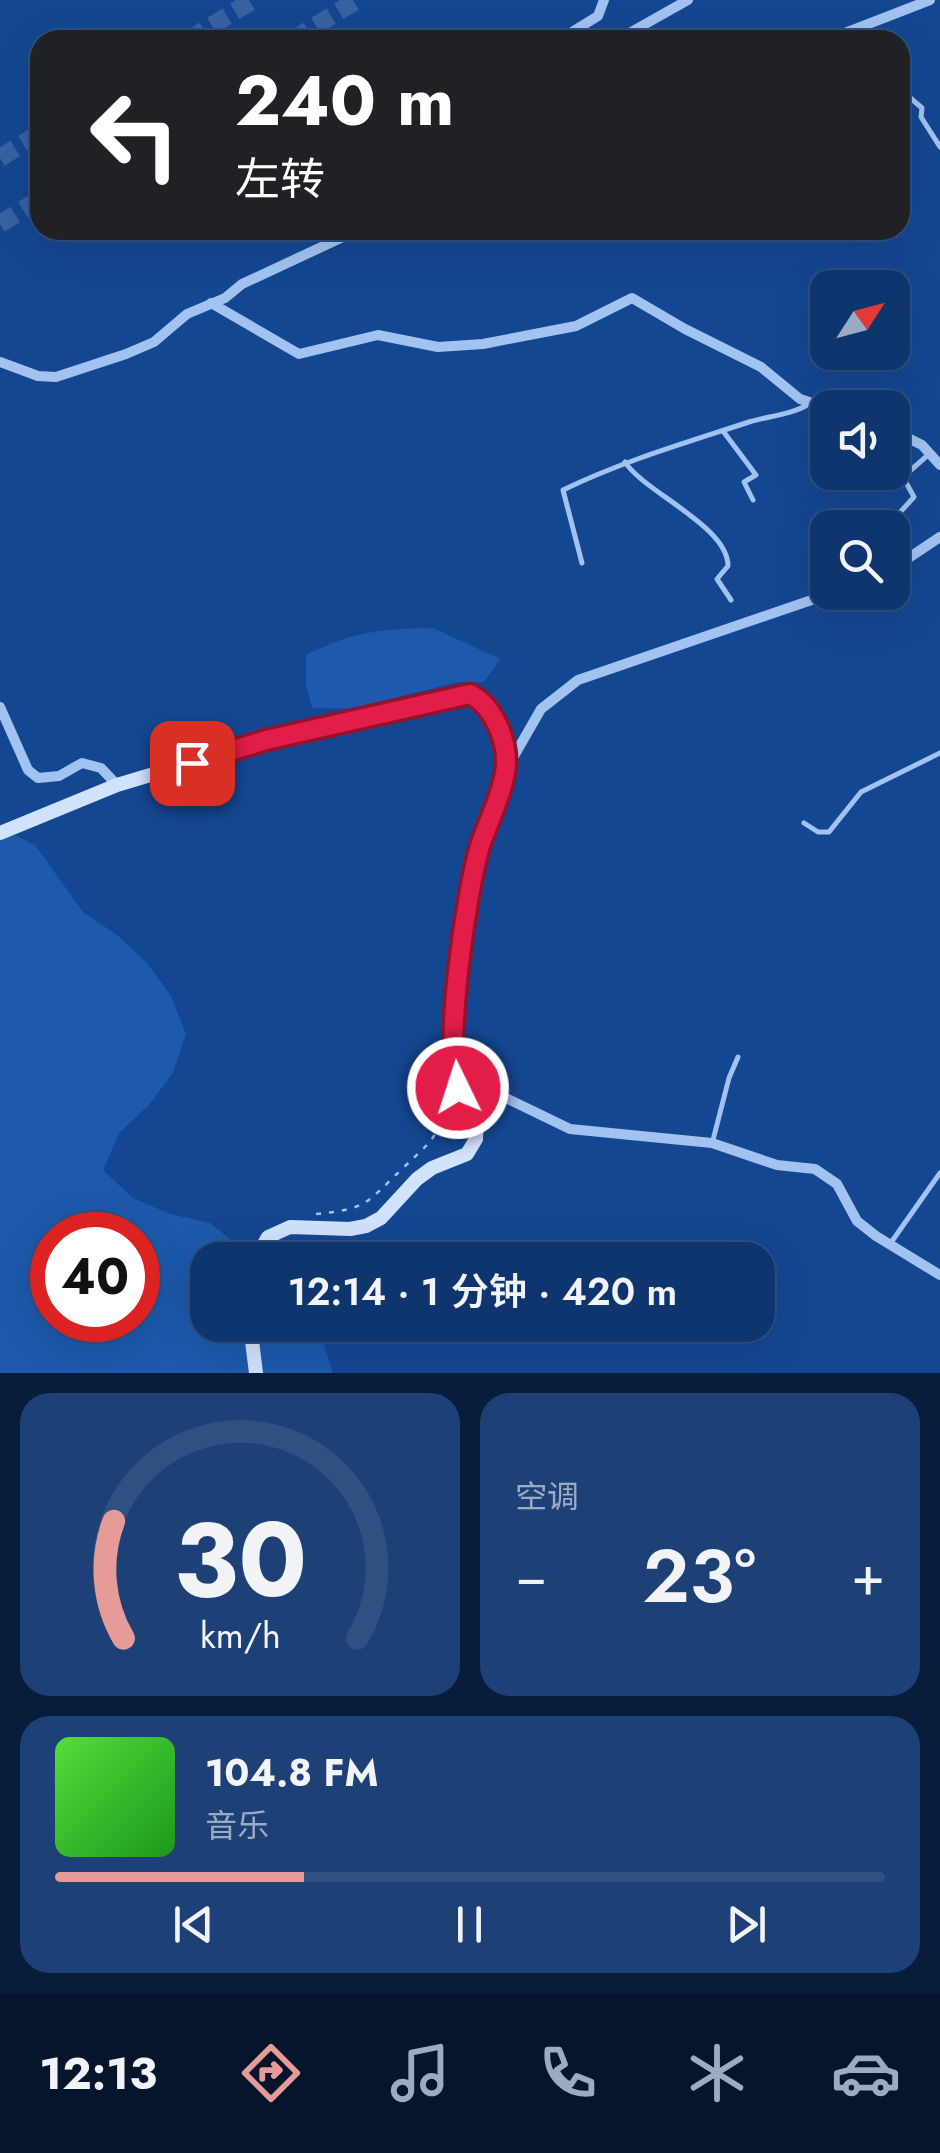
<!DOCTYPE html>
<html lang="zh">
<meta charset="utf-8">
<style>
body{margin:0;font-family:Jost,"Noto Sans SC",sans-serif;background:#1d4076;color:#f1f3f6;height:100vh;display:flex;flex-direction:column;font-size:38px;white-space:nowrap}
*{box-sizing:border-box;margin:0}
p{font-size:32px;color:#9babc2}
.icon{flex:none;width:55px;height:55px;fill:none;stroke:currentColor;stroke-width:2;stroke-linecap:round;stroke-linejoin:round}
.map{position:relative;height:1373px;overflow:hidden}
.sheet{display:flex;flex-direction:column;gap:20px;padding:20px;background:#081d3c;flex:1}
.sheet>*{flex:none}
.banner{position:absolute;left:30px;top:30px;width:880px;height:210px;border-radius:30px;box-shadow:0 10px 40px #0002,0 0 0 2px #2f5081;background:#202124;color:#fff;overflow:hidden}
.needle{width:65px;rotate:54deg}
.fabs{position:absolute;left:810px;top:270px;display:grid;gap:20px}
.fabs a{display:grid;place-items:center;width:100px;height:100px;border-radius:20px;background:#0f356e;box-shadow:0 10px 40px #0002,0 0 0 2px #2f5081;font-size:50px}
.speed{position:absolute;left:30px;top:1212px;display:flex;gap:20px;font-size:50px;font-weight:700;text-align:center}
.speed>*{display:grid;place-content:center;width:130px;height:130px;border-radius:50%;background:#0f356e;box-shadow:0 10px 40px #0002,0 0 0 2px #2f5081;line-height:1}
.speed .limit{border:15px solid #d22;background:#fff;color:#111}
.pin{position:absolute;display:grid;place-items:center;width:85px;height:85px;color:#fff;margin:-42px;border-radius:20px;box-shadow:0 5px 15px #0006}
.me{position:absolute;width:110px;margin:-55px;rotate:356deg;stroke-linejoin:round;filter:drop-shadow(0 0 8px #0008)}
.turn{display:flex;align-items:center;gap:35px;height:210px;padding:0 40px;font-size:45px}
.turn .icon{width:130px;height:130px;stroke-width:2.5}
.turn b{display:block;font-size:70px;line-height:85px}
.big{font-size:75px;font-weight:600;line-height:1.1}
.sheet .tile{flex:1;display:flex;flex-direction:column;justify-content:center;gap:15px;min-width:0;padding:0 35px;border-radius:30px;background:#1d4076}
.sheet .dial{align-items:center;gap:0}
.dial svg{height:260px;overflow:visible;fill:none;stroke:#2f5081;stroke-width:7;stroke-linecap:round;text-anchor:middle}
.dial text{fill:#f1f3f6;stroke:none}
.song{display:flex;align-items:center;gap:30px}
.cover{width:120px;height:120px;border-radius:15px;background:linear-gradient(135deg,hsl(110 70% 55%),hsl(120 70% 35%))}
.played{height:10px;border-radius:5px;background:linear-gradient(90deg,#e69b98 30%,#2f5081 30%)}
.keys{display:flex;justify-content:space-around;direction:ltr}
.heat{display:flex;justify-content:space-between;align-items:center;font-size:55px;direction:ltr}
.sheet .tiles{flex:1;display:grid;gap:20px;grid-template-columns:1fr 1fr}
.tile:last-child{grid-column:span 2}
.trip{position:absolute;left:190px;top:1242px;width:585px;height:100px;border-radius:30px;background:#0f356e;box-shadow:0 10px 40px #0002,0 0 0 2px #2f5081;font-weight:600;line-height:100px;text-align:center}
.menu{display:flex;height:160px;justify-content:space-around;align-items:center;background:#06152c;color:#9babc2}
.menu .icon{width:70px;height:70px}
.menu .on{color:#e69b98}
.menu b{font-size:45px;color:#f1f3f6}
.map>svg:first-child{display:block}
</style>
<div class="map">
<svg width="940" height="1373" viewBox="0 0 940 1373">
<rect width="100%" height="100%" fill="#144792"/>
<g fill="#1d59ac" fill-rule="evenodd">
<path d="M433,628L500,659L484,682H458L351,709L312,708L306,685V655C354,631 380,629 433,628Z"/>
<path d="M0,828L35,845L83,912L117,935L147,963L171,996L186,1034L173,1073L149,1105L119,1133L103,1170L133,1198L170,1214L210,1223L256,1260H208V1325H318L333,1373H0ZM52,1235H138V1320H52Z"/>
</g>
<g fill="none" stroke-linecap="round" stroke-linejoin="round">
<g stroke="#3763a2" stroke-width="18" stroke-dasharray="18 9" stroke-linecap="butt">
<path d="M189,40L253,0"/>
<path d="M293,40L357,0"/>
<path d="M0,158L40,133"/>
<path d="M0,224L40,199"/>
</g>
<path stroke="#a2c3f1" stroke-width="2.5" stroke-dasharray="5 8" stroke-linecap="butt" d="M316,1214C368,1209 366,1203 402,1169C435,1137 441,1138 443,1090"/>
<g stroke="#a2c3f1" stroke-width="5">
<path d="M900,89L922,108L921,117L940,147"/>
<path d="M723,431L756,475L744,482L753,500"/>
<path d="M625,462C644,492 728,526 728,566L717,579L731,600"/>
<path d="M893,520L914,497L903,477L928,455"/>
<path d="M582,563L563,490C623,461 685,443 749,422C768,416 791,415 809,404"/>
<path d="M804,823L818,832H829L861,792L940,753"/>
<path d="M713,1140L729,1078L738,1057"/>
<path d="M890,1244L940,1173"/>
</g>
<g stroke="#a2c3f1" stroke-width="10">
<path d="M559,40L598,16L604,0"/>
<path d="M617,40L688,0"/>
<path d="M827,40L930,0"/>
<path d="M211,303L299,354L378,335L438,347L483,344L576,326L632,298L685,329L761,367L800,399L828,408"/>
<path d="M0,362L38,376L56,377L126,354L154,342L187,314L225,298L242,284L358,230"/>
<path d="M892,430L922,445L940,465"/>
<path d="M892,569L940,537"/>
<path d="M0,707L28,770L38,778L59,776L82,763L101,768L117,785"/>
<path d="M506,770L541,709L578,680L835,592"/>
<path d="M454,1053L477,1084L570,1129L712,1143L777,1165L815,1169L837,1184L857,1221L876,1236L940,1275"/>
</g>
<g stroke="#d1e2fc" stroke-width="14">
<path d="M0,833L117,785L267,740L470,694L481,700L500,728L506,771L479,850L458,974L452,1071L457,1088L477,1121L476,1139L467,1154L432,1168L417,1179L381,1218L366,1226L350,1229L290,1227L268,1237L255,1260"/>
<path d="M250,1325L256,1373"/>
</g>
</g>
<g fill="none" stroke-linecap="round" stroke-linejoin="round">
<g stroke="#92132f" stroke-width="25">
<path id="route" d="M192,763L266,740L470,694C495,707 510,745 505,773C501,797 488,822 480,846C466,893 444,1044 458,1088"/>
</g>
<use href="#route" stroke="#e11d48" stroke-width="18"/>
</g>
</svg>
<div class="fabs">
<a><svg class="needle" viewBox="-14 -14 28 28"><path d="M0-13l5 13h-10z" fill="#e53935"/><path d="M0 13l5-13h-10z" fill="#9babc2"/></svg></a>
<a><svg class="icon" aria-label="sound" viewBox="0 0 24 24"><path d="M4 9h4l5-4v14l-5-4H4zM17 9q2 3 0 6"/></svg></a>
<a><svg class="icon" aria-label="search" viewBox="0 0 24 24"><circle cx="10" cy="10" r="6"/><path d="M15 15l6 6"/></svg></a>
</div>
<div class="speed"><div class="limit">40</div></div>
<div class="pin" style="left:192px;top:763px;background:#d93025"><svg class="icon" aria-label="arrive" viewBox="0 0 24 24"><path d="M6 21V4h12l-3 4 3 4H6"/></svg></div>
<svg class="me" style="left:458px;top:1088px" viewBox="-20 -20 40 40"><circle r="17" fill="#e11d48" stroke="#fff" stroke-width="3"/><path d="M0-11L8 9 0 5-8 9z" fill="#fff"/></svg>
<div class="trip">12:14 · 1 分钟 · 420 m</div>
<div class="banner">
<div class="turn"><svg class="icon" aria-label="left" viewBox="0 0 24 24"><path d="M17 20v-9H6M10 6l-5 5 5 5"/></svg><div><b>240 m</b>左转</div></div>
</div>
</div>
<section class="sheet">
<div class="tiles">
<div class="tile dial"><svg viewBox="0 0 100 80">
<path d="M14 69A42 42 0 1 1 86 69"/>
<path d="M14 69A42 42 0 0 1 11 33" stroke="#e69b98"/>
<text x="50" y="56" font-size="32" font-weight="700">30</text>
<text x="50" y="72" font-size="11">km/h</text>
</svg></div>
<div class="tile"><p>空调</p>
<div class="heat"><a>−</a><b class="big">23°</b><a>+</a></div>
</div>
<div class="tile">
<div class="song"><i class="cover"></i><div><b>104.8 FM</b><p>音乐</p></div></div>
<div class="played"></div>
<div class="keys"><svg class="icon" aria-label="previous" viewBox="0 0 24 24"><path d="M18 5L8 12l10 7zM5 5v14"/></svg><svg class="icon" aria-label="pause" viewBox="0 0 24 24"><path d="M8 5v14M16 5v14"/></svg><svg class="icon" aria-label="next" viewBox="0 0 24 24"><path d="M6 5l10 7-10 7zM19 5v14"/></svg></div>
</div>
</div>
</section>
<nav class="menu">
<b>12:13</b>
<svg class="icon on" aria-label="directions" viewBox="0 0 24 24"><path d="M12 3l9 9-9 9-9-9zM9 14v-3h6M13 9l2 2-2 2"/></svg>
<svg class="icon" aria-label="music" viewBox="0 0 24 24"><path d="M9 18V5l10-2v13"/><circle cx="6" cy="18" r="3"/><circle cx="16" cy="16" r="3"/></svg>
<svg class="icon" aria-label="phone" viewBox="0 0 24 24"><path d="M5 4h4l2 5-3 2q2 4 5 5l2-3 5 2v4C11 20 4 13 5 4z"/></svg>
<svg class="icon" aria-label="climate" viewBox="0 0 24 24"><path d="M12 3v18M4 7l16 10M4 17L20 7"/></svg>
<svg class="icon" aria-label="car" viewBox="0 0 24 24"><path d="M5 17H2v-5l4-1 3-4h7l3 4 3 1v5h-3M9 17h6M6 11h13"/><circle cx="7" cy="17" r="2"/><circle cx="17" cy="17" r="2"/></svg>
</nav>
